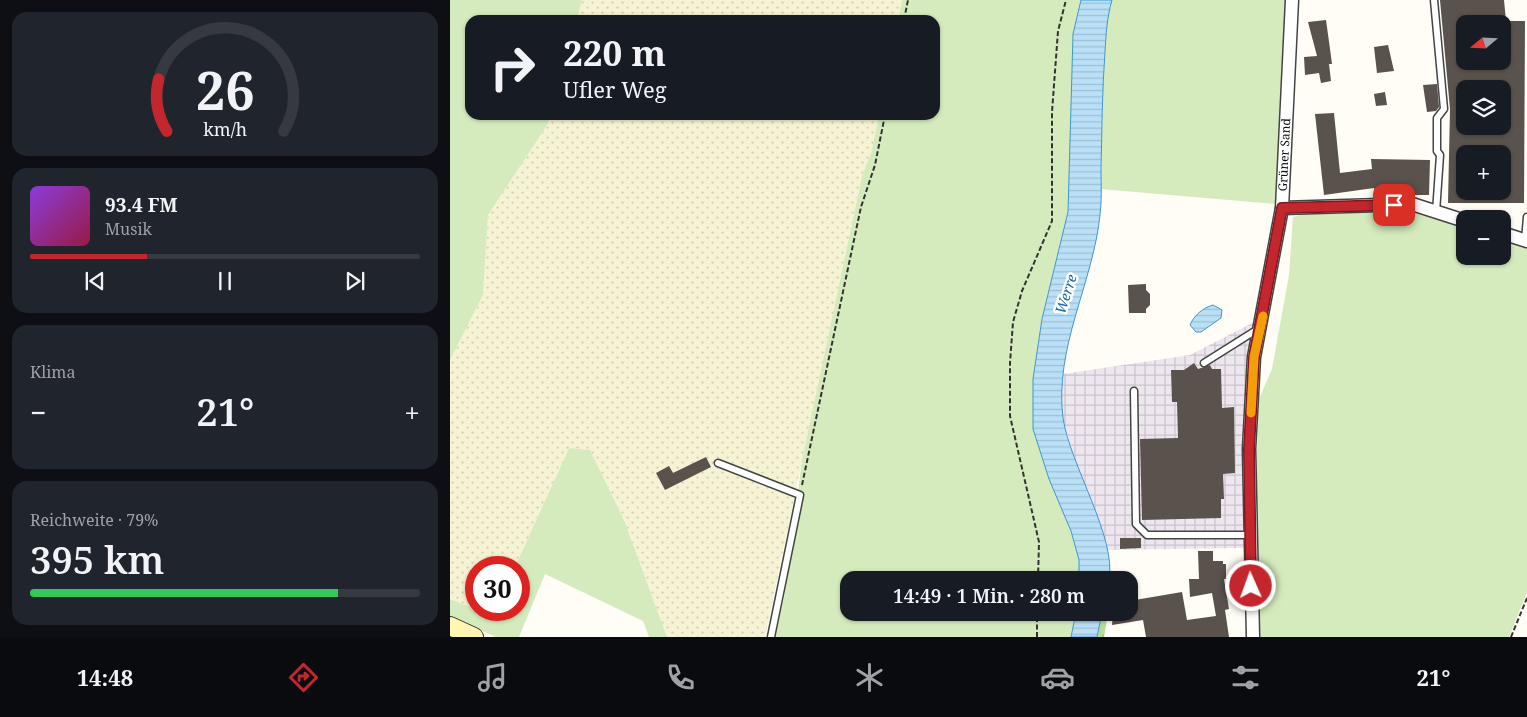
<!DOCTYPE html>
<html lang="de">
<meta charset="utf-8">
<style>
body{margin:0;font-family:"Noto Serif",serif;background:#20242c;color:#f1f3f6;height:100vh;display:flex;flex-direction:column;font-size:19px;white-space:nowrap}
*{box-sizing:border-box;margin:0}
p{font-size:16px;color:#9ea1a6}
.icon{flex:none;width:28px;height:28px;fill:none;stroke:currentColor;stroke-width:2;stroke-linecap:round;stroke-linejoin:round}
.map{position:relative;flex:1;overflow:hidden}
.drawer{display:flex;flex-direction:column;gap:12px;padding:12px;background:#0d0f14;width:450px}
.drawer>*{flex:none}
.hud{position:absolute;left:15px;top:15px;width:475px;height:105px;border-radius:15px;box-shadow:0 1px 4px #0004;background:#171b24;color:#f1f3f6;overflow:hidden}
.needle{width:32px;rotate:251deg}
.buttons{position:absolute;left:1006px;top:15px;display:grid;gap:10px}
.buttons a{display:grid;place-items:center;width:55px;height:55px;border-radius:10px;background:#171b24;box-shadow:0 1px 4px #0004;font-size:25px}
.speed{position:absolute;left:15px;top:556px;display:flex;gap:10px;font-size:25px;font-weight:700;text-align:center}
.speed>*{display:grid;place-content:center;width:65px;height:65px;border-radius:50%;background:#171b24;box-shadow:0 1px 4px #0004;line-height:1}
.speed .limit{border:8px solid #d22;background:#fff;color:#111}
.pin{position:absolute;display:grid;place-items:center;width:42px;height:42px;color:#fff;margin:-21px;border-radius:10px;box-shadow:0 2px 8px #0006}
.me{position:absolute;width:55px;margin:-28px;rotate:358deg;stroke-linejoin:round;filter:drop-shadow(0 0 4px #0008)}
.turn{display:flex;align-items:center;gap:18px;height:105px;padding:0 15px;font-size:22px}
.turn .icon{width:65px;height:65px;stroke-width:2.5}
.turn b{display:block;font-size:35px;line-height:42px}
.big{font-size:38px;font-weight:600;line-height:1.1}
.drawer .card{flex:1;display:flex;flex-direction:column;justify-content:center;gap:8px;min-width:0;padding:0 18px;border-radius:15px;background:#20242c}
.drawer .dial{align-items:center;gap:0}
.dial svg{height:130px;overflow:visible;fill:none;stroke:#363941;stroke-width:7;stroke-linecap:round;text-anchor:middle}
.dial text{fill:#f1f3f6;stroke:none}
.song{display:flex;align-items:center;gap:15px}
.cover{width:60px;height:60px;border-radius:8px;background:linear-gradient(135deg,hsl(270 70% 55%),hsl(340 70% 35%))}
.played{height:5px;border-radius:2px;background:linear-gradient(90deg,#c4262e 30%,#363941 30%)}
.keys{display:flex;justify-content:space-around;direction:ltr}
.heat{display:flex;justify-content:space-between;align-items:center;font-size:28px;direction:ltr}
.charge{height:8px;border-radius:4px;background:linear-gradient(90deg,#34c759 79%,#363941 0)}
.trip{position:absolute;left:390px;top:571px;width:298px;height:50px;border-radius:15px;background:#171b24;box-shadow:0 1px 4px #0004;font-weight:600;line-height:50px;text-align:center}
.tab-bar{display:flex;height:80px;justify-content:space-around;align-items:center;background:#090b0e;color:#9ea1a6}
.tab-bar .icon{width:35px;height:35px}
.tab-bar .active{color:#c4262e}
.tab-bar b{font-size:22px;color:#f1f3f6}
main{display:flex;flex:1;min-height:0}
.map>svg:first-child{display:block}
</style>
<main>
<section class="drawer">
<div class="card dial"><svg viewBox="0 0 100 80">
<path d="M14 69A42 42 0 1 1 86 69"/>
<path d="M14 69A42 42 0 0 1 9 37" stroke="#c4262e"/>
<text x="50" y="56" font-size="32" font-weight="700">26</text>
<text x="50" y="72" font-size="11">km/h</text>
</svg></div>
<div class="card">
<div class="song"><i class="cover"></i><div><b>93.4 FM</b><p>Musik</p></div></div>
<div class="played"></div>
<div class="keys"><svg class="icon" aria-label="previous" viewBox="0 0 24 24"><path d="M18 5L8 12l10 7zM5 5v14"/></svg><svg class="icon" aria-label="pause" viewBox="0 0 24 24"><path d="M8 5v14M16 5v14"/></svg><svg class="icon" aria-label="next" viewBox="0 0 24 24"><path d="M6 5l10 7-10 7zM19 5v14"/></svg></div>
</div>
<div class="card"><p>Klima</p>
<div class="heat"><a>−</a><b class="big">21°</b><a>+</a></div>
</div>
<div class="card"><p>Reichweite · 79%</p><b class="big">395 km</b><div class="charge"></div></div>
</section>
<div class="map">
<svg width="1077" height="637" viewBox="0 0 1077 637">
<defs>
<pattern id="industrial-grid" width="8" height="8" patternUnits="userSpaceOnUse" patternTransform="scale(1.25)"><rect width="8" height="8" fill="#eee6ef"/><path d="M0 4h8M4 0v8" fill="none" stroke="#cbc4cc"/></pattern>
<pattern id="farmland-dots" width="8" height="8" patternUnits="userSpaceOnUse" patternTransform="scale(1.25)"><rect width="8" height="8" fill="#f6f3d4"/><path d="M2 2h.1M6 6h.1" fill="none" stroke="#d2cfb5" stroke-width="1.8" stroke-linecap="round"/></pattern>
<pattern id="forest-crowns" width="20" height="18" patternUnits="userSpaceOnUse" patternTransform="scale(1.25)"><rect width="20" height="18" fill="#b9dc9c"/><path d="M2 6a3 3 0 1 1 6 0M12 15a3 3 0 1 1 6 0" fill="none" stroke="#9ebc85"/></pattern>
<pattern id="water-rules" width="6" height="5" patternUnits="userSpaceOnUse" patternTransform="scale(1.25)"><rect width="6" height="5" fill="#b9e0f7"/><path d="M0 2.5h6" fill="none" stroke="#9ebfd3"/></pattern>
</defs>
<rect width="100%" height="100%" fill="#fffdf5"/>
<path fill="url(#industrial-grid)" d="M810,319L795,448L794,548L657,550L653,534L627,468L613,419L611,384L613,374L740,355Z"/>
<g fill="url(#farmland-dots)">
<path d="M132,0H452L448,20H127Z"/>
<path d="M100,115H429L421,153L412,176L315,637H217L174,520L140,450L119,448L65,567L26,568V609L0,599V360L33,295L38,215L98,124Z"/>
</g>
<g fill="#d5ebbd">
<path d="M0,0H132L127,20H20V115H100L98,124L38,215L33,295L0,360Z"/>
<path d="M452,0H631L623,34L618,212L592,319L583,379V429L599,479L621,531L629,560V580H399V612L626,613L621,637H325L334,598L352,460L412,176L421,153L429,115H485V20H448Z"/>
<path d="M662,0H838L834,96L826,204L651,189L653,80L658,13Z"/>
<path d="M962,212L1015,228V256H1052L1053,240L1077,248V592L1059,637H809L806,477L809,399L822,369L839,275L843,217L854,214Z"/>
<path d="M119,448L140,450L174,520L217,637H199L193,621L95,574L69,637H46L0,617V599L43,616L46,610H69V568L65,567Z"/>
</g>
<path fill="url(#forest-crowns)" d="M652,613H658L654,637H647Z"/>
<g fill="url(#water-rules)" stroke="#3f96cf">
<path d="M631,0H662C657,17 656,34 655,52C652,91 652,130 651,169C651,184 652,200 650,215C643,283 604,348 613,418C620,465 667,538 659,580H629V560L621,531L599,479L583,429V379L592,319L618,212L623,34Z"/>
<path d="M763,305L772,310L771,318L751,332H746L740,325C744,315 753,308 763,305Z"/>
<path d="M626,613H652L647,637H621Z"/>
</g>
<g fill="#5a524d" fill-rule="evenodd">
<path d="M990,0H1054L1056,21H1075L1074,203H998L1000,109ZM1015,24H1052V61H1015ZM1015,89H1052V126H1015ZM1015,154H1052V191H1015Z"/>
<path d="M876,20L880,49L882,64H879L881,81L871,83L869,73L855,75L854,57L867,56L858,22Z"/>
<path d="M938,45L944,71L927,73L924,47Z"/>
<path d="M987,84L989,107L986,111L977,112L973,85Z"/>
<path d="M935,92L937,105L926,106L924,94Z"/>
<path d="M884,113L890,173L922,169L921,159L980,160L979,195H925L924,188L874,195L865,114Z"/>
<path d="M696,284V290L700,294V305L696,309V313H679L678,285Z"/>
<path d="M744,363L748,369L760,365L762,369H771L772,408L784,407L785,473L773,474L774,499H771V518L692,520L690,439L728,438L727,402H722L721,370H734Z"/>
<path d="M256,457L261,467L215,490L206,473L219,466L223,473Z"/>
<path d="M670,538H691V548L670,549Z"/>
<path d="M748,551H763V561H773V564H776V579H774L779,609L775,610L779,637H696L693,620L662,625L663,612H679V601L732,592L737,620L766,616L762,593L740,597L739,579H749Z"/>
</g>
<g fill="none" stroke-linecap="round" stroke-linejoin="round">
<g stroke="#444" stroke-width="9">
<g id="service">
<path d="M984,0L994,109L987,118V151L990,155L986,212"/>
<path d="M1075,240L1077,217"/>
<path d="M754,363L808,329"/>
<path d="M684,391L686,524L697,535H799"/>
<path d="M268,463L350,495L321,637"/>
</g>
</g>
<g stroke="#444" stroke-width="15">
<g id="minor">
<path d="M832,208L962,204L1015,221"/>
<path d="M1052,233L1077,241"/>
<path id="s1" d="M803,637L799,449L804,357L832,208L842,0"/>
</g>
</g>
<g stroke="#333" stroke-width="20">
<path id="secondary" d="M0,626L24,637"/>
</g>
<g stroke="#333" stroke-width="2" stroke-dasharray="5 2.5" stroke-linecap="butt">
<path d="M454,20L458,0"/>
<path d="M352,485L411,207L425,165L435,115"/>
<path d="M588,580L589,542L560,416V363L563,322L572,291L602,221V112L608,31L616,0"/>
<path d="M587,637V612"/>
<path d="M1061,637L1077,598"/>
</g>
<use href="#service" stroke="#fff" stroke-width="6"/>
<use href="#minor" stroke="#fff" stroke-width="12"/>
<use href="#secondary" stroke="#fff6b0" stroke-width="18"/>
</g>
<g fill="none" stroke-linecap="round" stroke-linejoin="round">
<g stroke="#7f191e" stroke-width="12">
<path id="route" d="M801,586L799,449L804,357L832,208L944,205"/>
</g>
<use href="#route" stroke="#c4262e" stroke-width="9"/>
<path stroke="#f59e0b" stroke-width="9" d="M801,413L804,357L813,316"/>
</g>
<g text-anchor="middle" stroke-width="5" stroke-linejoin="round" paint-order="stroke">
<g font-size="12" fill="#111" stroke="#fff">
<text dy="4" stroke="none"><textPath href="#s1" startOffset="485">Grüner Sand</textPath></text>
</g>
<g font-size="14" font-style="italic" fill="#1768a6" stroke="#fff">
<text transform="translate(616 294) rotate(-72)" y="5">Werre</text>
</g>
</g>
</svg>
<div class="buttons">
<a><svg class="needle" viewBox="-14 -14 28 28"><path d="M0-13l5 13h-10z" fill="#e53935"/><path d="M0 13l5-13h-10z" fill="#9ea1a6"/></svg></a>
<a><svg class="icon" aria-label="layers" viewBox="0 0 24 24"><path d="M12 4l9 5-9 5-9-5zM3 14l9 5 9-5"/></svg></a>
<a>+</a>
<a>−</a>
</div>
<div class="speed"><div class="limit">30</div></div>
<div class="pin" style="left:944px;top:205px;background:#d93025"><svg class="icon" aria-label="arrive" viewBox="0 0 24 24"><path d="M6 21V4h12l-3 4 3 4H6"/></svg></div>
<svg class="me" style="left:801px;top:586px" viewBox="-20 -20 40 40"><circle r="17" fill="#c4262e" stroke="#fff" stroke-width="3"/><path d="M0-11L8 9 0 5-8 9z" fill="#fff"/></svg>
<div class="trip">14:49 · 1 Min. · 280 m</div>
<div class="hud">
<div class="turn"><svg class="icon" aria-label="right" viewBox="0 0 24 24"><path d="M7 20v-9h11M14 6l5 5-5 5"/></svg><div><b>220 m</b>Ufler Weg</div></div>
</div>
</div>
</main>
<nav class="tab-bar">
<b>14:48</b>
<svg class="icon active" aria-label="directions" viewBox="0 0 24 24"><path d="M12 3l9 9-9 9-9-9zM9 14v-3h6M13 9l2 2-2 2"/></svg>
<svg class="icon" aria-label="music" viewBox="0 0 24 24"><path d="M9 18V5l10-2v13"/><circle cx="6" cy="18" r="3"/><circle cx="16" cy="16" r="3"/></svg>
<svg class="icon" aria-label="phone" viewBox="0 0 24 24"><path d="M5 4h4l2 5-3 2q2 4 5 5l2-3 5 2v4C11 20 4 13 5 4z"/></svg>
<svg class="icon" aria-label="climate" viewBox="0 0 24 24"><path d="M12 3v18M4 7l16 10M4 17L20 7"/></svg>
<svg class="icon" aria-label="car" viewBox="0 0 24 24"><path d="M5 17H2v-5l4-1 3-4h7l3 4 3 1v5h-3M9 17h6M6 11h13"/><circle cx="7" cy="17" r="2"/><circle cx="17" cy="17" r="2"/></svg>
<svg class="icon" aria-label="filters" viewBox="0 0 24 24"><path d="M4 7h16M4 17h16"/><circle cx="9" cy="7" r="2"/><circle cx="15" cy="17" r="2"/></svg>
<b>21°</b>
</nav>
